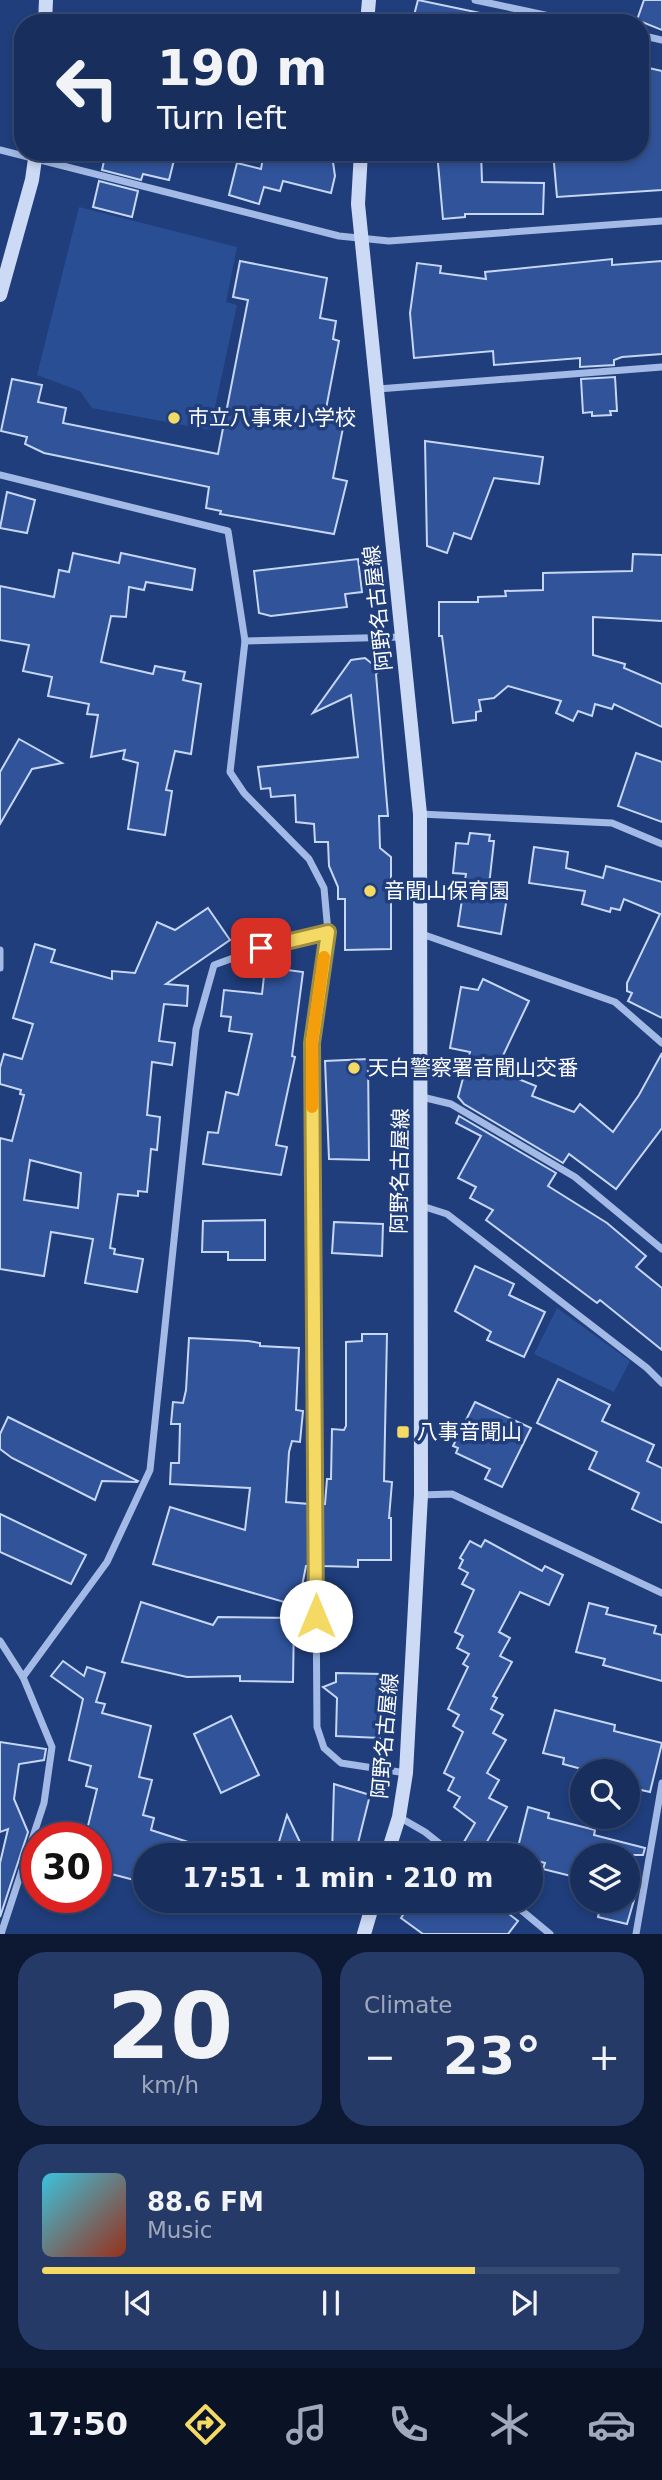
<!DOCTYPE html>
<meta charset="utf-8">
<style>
body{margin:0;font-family:"DejaVu Sans","Noto Sans JP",sans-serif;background:#253a66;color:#f1f3f6;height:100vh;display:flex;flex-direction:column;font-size:26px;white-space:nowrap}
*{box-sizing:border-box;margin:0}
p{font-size:23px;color:#9fa8bc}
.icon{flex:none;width:38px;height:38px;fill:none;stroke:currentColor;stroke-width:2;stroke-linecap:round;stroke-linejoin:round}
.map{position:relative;height:1934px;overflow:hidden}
.sheet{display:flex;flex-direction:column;gap:18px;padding:18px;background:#0d1933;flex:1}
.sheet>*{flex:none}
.hud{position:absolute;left:14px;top:14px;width:635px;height:147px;border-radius:28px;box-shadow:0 4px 10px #0003,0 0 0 2px #364a72;background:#182e5d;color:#f1f3f6;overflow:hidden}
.fabs{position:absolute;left:570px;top:1759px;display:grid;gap:14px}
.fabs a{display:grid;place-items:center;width:70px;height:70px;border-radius:50%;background:#182e5d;box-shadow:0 4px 10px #0003,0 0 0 2px #364a72;font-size:35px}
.speed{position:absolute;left:21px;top:1822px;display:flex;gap:14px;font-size:35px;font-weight:700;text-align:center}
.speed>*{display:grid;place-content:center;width:91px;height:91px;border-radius:50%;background:#182e5d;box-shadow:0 4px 10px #0003,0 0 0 2px #364a72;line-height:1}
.speed .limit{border:10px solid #d22;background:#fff;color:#111}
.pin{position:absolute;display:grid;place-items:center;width:60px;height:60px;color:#fff;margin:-30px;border-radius:14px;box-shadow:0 4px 10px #0006}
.me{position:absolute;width:77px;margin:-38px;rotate:0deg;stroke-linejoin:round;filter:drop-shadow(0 0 5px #0008)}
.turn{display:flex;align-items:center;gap:24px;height:147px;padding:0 28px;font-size:32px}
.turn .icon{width:91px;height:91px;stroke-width:2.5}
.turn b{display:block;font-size:49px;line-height:60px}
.big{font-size:52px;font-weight:600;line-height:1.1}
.sheet .tile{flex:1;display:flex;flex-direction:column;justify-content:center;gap:10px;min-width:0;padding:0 24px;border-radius:28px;background:#253a66}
.sheet .dial{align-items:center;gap:0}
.dial b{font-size:91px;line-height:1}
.song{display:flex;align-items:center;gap:21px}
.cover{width:84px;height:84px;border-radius:10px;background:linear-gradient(135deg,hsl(190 70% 55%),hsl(10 70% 35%))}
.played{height:7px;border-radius:4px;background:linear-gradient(90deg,#f4da64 75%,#364a72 75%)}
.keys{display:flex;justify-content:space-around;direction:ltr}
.heat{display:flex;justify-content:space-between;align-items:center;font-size:38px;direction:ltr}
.sheet .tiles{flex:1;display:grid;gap:18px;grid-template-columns:1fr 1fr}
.tile:last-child{grid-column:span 2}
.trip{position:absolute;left:133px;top:1843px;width:410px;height:70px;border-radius:35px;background:#182e5d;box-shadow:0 4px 10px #0003,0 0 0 2px #364a72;font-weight:600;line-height:70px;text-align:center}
.menu{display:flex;height:112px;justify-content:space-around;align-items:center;background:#0a1225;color:#9fa8bc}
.menu .icon{width:49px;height:49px}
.menu .current{color:#f4da64}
.menu b{font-size:32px;color:#f1f3f6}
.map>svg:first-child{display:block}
</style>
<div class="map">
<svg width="662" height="1934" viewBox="0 0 662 1934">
<rect width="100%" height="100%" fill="#203e7c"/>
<g fill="#2a4e94">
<path d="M79,207L237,247L226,302L237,305L210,430L92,408L80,391L37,375Z"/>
<path d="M557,1308L630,1361L614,1392L534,1354Z"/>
</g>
<g fill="#30539a" stroke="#c6d6f5" stroke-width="2" fill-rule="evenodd">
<path d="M418,0L485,14L484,23H412Z"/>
<path d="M644,0H662V30L637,20Z"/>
<path d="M640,66L662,71V190L557,197L553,152H640Z"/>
<path d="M106,152H176L169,180L143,174L141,180L102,170Z"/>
<path d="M264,152H291V161L332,155L335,176L331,193L283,181L280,191L264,187L259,204L229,195L237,163L261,169Z"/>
<path d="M437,152H481L482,182L544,183L543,214H465V217L443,219Z"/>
<path d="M99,181L138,191L132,217L93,207Z"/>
<path d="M612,259V265L662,261V354L622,357L614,360V365L580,367V358L494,365L493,351L414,358L410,313L417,263L441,266L440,273L486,279L485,272Z"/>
<path d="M240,261L327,278L320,318L336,321L333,339L339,341L326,409L346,413L333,478L347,481L334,534L220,514L221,511L206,508L209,487L44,453L25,444L27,437L1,431L12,379L42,385L38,402L66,408L63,423L218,454L248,300L233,297Z"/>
<path d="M615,377L617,411H610L611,415L592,416V412L583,413L581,379Z"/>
<path d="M425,441L543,457L539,484L494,478L471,539L454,533L447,553L427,546Z"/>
<path d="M7,492L35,500L27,533L0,528Z"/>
<path d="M73,553L119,563L121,553L195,569L192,590L146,582L144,590L129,587L126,617L111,616L101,662L153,674L155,666L185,672L183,680L201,684L191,754L175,751L166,790L172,791L165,835L128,829L138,763L123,759L125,750L91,757L98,715L87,714L89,704L48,696L52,677L23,671L29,645L0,640V586L54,597L59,570L69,572Z"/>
<path d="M633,554L662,555V621L593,617V655L625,664L624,668L662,684V727L614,704L612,709L595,704L592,716L578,711L573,721L556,713L561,701L508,686L494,698L479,700L481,711L476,712V720L453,723L442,636H439V602H478V597L506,596L505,591L543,590V573L632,571Z"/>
<path d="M358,559L362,592L345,594L347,607L271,616L259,613L254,571Z"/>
<path d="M365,658L380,670L376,674L388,816H379L380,848L391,857V949L345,950V899H338V887L329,866L328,842H315L314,824L296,822L295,795L271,797L270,788L261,789L258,767L358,757L351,695L313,713L351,660Z"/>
<path d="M19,739L62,763L32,769L0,824V772Z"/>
<path d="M636,753L662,762V822L618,806Z"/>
<path d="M470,833L490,835L489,841H494L488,894L507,897L501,934L458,926L466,874L453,873L456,843L468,844Z"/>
<path d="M534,847L568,852L566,868L603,878L606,866L662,882V1018L628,1001L632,993L627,991V983L660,914L624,899L620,910L611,908L610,912L582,904L585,891L529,883Z"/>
<path d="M208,908L230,940L166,984L188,986L187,1006L164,1004L159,1041L175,1043L172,1065L152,1062L147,1115L160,1117L157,1150L151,1149L147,1192L138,1191V1196L118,1194L110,1248L115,1249L114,1254L143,1259L137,1292L85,1283L93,1239L51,1232L44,1276L0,1269V1138L12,1141L24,1095L20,1094L21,1090L0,1084V1068L4,1054L22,1059L33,1024L13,1018L35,944L55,950L51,962L112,979V971L135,973L157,922L175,930ZM30,1160L81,1173L78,1208L24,1200Z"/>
<path d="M265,967L303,972L292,1056L295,1057L276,1145L287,1147L281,1175L203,1164L208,1132L218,1133L226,1092L238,1095L252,1034L229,1031L231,1017L221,1016L224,990L262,994Z"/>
<path d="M483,979L529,1001L498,1066L512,1070L511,1076L536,1086L532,1096L574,1112L580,1104L613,1132L639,1095L662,1053V1128L616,1189L569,1154L563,1163L464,1104L458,1097L470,1052L450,1048L461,987L478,990Z"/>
<path d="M368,1059L369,1160L329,1159L325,1061Z"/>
<path d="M459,1116L556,1173L548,1186L607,1223L646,1256L636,1267L662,1288V1350L600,1300L597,1303L486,1220L493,1210L470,1198L476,1187L458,1178L481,1136L456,1123Z"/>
<path d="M265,1220V1260H228V1252H202L203,1221Z"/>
<path d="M334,1222L383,1224L382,1256L332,1253Z"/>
<path d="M475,1266L514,1284L509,1295L545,1312L524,1357L487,1340L491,1332L455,1311Z"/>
<path d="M362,1334H387L384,1481L392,1482L389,1518H391V1560H358V1567L322,1566L321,1504H325L327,1479H331L332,1429L344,1430L346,1426V1342L362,1341Z"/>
<path d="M189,1338L248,1341L260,1343V1346L299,1348L296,1410L303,1411L300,1442L292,1441L289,1452L286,1502L309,1504L310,1566H306L298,1606L153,1564L170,1507L245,1530L250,1488L170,1484L171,1463H179L180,1424H171L173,1402L183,1403L186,1390Z"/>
<path d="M558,1379L610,1405L602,1421L654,1445L647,1461L662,1468V1523L632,1509L639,1493L589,1469L597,1452L537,1423Z"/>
<path d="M475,1402L531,1428L502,1487L485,1479L490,1469L456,1453L458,1448L453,1446Z"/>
<path d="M8,1417L138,1481L137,1482L102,1481L95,1500L12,1458L0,1449V1434Z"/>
<path d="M0,1514L86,1555L71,1584L0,1552Z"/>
<path d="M485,1540L542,1571L545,1566L563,1575L549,1605L520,1592L499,1632L510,1638L500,1656L512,1662L493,1696L497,1698L491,1709L503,1715L493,1733L506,1740L487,1773L499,1780L489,1798L507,1807L481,1852L464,1842L475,1823L454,1807L460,1797L448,1790L454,1778L444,1773L463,1732L453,1726L459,1715L448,1709L468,1667L463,1664L469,1654L457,1648L463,1636L455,1632L474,1590L462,1584L468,1573L459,1568L463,1560L460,1558L470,1541L481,1547Z"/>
<path d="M141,1602L213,1625L218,1617L294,1618L293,1682L240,1681V1676L187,1677L122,1662Z"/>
<path d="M589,1603L608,1608L606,1614L656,1626L654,1633L662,1635V1681L603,1665L605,1659L576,1652Z"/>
<path d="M63,1661L84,1676L87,1667L105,1673L96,1702L105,1704L102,1713L151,1726L139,1777L152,1780L143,1815L154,1818L151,1830L216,1851V1855H145L138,1881L96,1870V1838H85L97,1789L86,1786L91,1766L69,1760L83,1699L51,1676Z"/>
<path d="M336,1673L382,1674L380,1738L336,1736L337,1698L323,1687L336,1682Z"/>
<path d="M555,1710L615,1725L614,1731L662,1743L650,1792L628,1787V1771H589L563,1764L564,1758L543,1753Z"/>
<path d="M231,1716L259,1775L221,1793L194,1734Z"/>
<path d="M0,1742L46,1749L44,1760L19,1764L14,1799L28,1832L0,1917V1863L8,1829L0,1832Z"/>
<path d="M334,1784L370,1795L355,1855H332Z"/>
<path d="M528,1807L549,1813L548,1818L595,1830L594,1835L645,1848L643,1855H583V1879L543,1869L545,1863L530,1859V1855H516Z"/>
<path d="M287,1815L298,1838L306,1855H275Z"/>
<path d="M413,1900H491L518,1921L508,1934H423L401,1918Z"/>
<path d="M602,1900H634L627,1924L598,1917Z"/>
</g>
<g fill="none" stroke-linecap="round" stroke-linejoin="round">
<g stroke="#a3bae6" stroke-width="7">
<path d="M475,0L582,23"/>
<path d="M640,35L662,40"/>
<path d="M0,150L339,236L389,241L662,221"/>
<path d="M378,389L662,367"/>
<path d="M0,475L228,531L245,641L230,772L244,793L309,859L324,888L328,932L312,1043L317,1727L324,1748L341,1763L406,1773"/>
<path d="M245,641L401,637"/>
<path d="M420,814L612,823L662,844"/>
<path d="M419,933L615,1002L662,1043"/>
<path d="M0,950V968"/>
<path d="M422,1097L451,1104L575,1177L662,1249"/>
<path d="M422,1206L447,1214L647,1368L662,1383"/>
<path d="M421,1495L452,1494L662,1593"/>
<path d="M0,1641L23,1677L52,1747L44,1803L1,1934"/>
<path d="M23,1677L107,1562L150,1470L196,1029L214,965L261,948L328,932"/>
<path d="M399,1817L425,1832L454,1855"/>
<path d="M509,1900L550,1934"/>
<path d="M636,1934L662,1783"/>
</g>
<g stroke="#cddaf5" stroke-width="14">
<path d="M45,23L46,0"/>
<path d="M367,23L369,0"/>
<path d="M361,152L358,204L420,814L421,1495L406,1773L399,1817L387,1855"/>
<path d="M0,295L32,180L36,152"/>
<path d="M364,1934L374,1900"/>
</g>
</g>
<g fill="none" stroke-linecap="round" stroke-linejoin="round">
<g stroke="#9f8e41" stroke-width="18">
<path id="route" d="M261,948L328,932L312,1043L316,1616"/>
</g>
<use href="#route" stroke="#f4da64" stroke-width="12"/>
<path stroke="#f59e0b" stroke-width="12" d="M312,1107V1043L324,957"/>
</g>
<g fill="#f4da64" stroke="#203e7c" stroke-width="2.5">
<circle cx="174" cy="418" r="7"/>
<circle cx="370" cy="891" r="7"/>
<circle cx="354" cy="1068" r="7"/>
<rect x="396" y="1425" width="14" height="14" rx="3.5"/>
</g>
<g text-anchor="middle" stroke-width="7" stroke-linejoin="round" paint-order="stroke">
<g font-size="21" fill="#fff" stroke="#203e7c" text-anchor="start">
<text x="188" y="425">市立八事東小学校</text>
<text x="384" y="898">音聞山保育園</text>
<text x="368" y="1075">天白警察署音聞山交番</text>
<text x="417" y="1439">八事音聞山</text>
</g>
<g font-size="21" fill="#fff" stroke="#203e7c">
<text transform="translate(378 608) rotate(-96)" y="7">阿野名古屋線</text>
<text transform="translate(400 1171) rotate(-89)" y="7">阿野名古屋線</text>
<text transform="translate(385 1736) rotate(-85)" y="7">阿野名古屋線</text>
</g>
</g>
</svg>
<div class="fabs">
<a><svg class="icon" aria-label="search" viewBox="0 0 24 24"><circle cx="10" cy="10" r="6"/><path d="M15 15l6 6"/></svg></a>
<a><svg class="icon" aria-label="layers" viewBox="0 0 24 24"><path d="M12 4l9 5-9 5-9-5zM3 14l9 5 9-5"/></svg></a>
</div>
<div class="speed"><div class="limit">30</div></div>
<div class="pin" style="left:261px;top:948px;background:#d93025"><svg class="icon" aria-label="arrive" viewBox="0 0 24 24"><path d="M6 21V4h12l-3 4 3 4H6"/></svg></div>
<svg class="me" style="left:316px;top:1616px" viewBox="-20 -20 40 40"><circle r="19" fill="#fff"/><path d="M0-13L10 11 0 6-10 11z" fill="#f4da64"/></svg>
<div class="trip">17:51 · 1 min · 210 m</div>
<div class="hud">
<div class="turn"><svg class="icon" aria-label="left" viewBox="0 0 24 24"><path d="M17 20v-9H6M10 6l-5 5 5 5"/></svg><div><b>190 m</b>Turn left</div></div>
</div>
</div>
<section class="sheet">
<div class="tiles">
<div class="tile dial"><b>20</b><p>km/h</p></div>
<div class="tile"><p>Climate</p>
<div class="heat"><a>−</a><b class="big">23°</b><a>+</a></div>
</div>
<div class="tile">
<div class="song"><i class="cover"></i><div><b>88.6 FM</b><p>Music</p></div></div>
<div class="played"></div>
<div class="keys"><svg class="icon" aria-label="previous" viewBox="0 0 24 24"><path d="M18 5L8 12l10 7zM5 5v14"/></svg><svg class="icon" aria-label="pause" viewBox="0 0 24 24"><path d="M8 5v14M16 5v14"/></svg><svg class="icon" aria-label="next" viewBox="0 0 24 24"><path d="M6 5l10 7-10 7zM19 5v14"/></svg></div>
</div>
</div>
</section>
<nav class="menu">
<b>17:50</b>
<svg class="icon current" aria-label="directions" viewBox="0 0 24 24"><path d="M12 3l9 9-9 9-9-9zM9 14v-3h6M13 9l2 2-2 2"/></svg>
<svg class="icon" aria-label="music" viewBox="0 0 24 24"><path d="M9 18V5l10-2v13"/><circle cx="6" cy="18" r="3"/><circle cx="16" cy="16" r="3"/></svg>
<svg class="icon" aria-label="phone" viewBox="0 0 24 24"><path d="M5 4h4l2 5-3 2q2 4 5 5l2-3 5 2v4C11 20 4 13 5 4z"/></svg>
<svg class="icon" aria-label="climate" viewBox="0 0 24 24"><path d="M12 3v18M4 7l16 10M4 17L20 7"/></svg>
<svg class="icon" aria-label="car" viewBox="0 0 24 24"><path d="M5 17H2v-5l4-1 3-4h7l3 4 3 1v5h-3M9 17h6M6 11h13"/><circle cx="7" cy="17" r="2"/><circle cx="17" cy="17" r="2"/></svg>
</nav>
